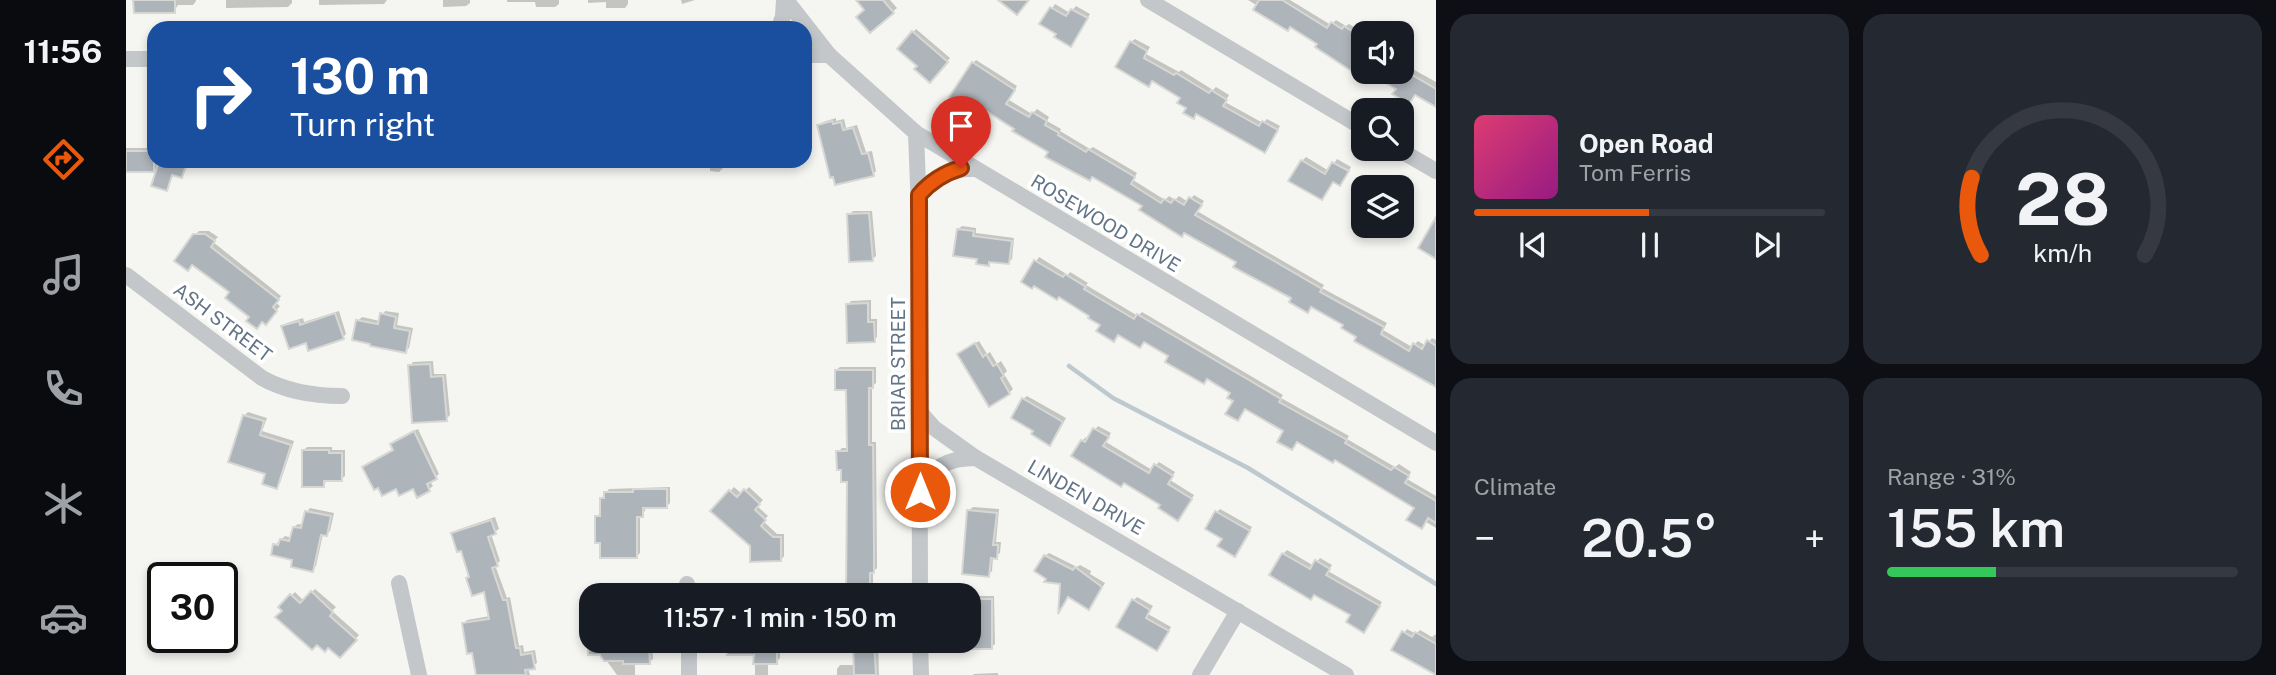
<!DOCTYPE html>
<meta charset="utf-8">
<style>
body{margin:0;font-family:"Public Sans",sans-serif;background:#242831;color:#f1f3f6;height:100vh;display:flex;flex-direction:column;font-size:26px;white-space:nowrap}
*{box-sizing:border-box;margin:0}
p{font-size:23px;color:#9ea1a6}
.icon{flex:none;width:38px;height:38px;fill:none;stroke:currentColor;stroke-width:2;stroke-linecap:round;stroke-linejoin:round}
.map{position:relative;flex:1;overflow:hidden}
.panel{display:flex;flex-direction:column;gap:14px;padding:14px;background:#0d0f14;width:840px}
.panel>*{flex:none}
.guide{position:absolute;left:21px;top:21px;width:665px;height:147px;border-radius:21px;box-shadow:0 4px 10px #0003;background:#1a4fa0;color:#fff;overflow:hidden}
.tools{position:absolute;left:1225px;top:21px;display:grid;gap:14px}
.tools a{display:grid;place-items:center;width:63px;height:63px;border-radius:14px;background:#171b24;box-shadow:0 4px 10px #0003;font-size:35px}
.speed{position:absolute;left:21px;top:562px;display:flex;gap:14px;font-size:35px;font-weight:700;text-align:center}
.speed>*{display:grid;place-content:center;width:91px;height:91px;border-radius:50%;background:#171b24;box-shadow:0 4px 10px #0003;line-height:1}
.speed .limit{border:4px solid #111;border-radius:10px;background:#fff;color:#111}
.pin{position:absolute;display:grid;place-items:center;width:60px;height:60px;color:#fff;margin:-72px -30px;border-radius:50% 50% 50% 0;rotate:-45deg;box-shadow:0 0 7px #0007}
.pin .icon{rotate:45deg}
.me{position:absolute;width:77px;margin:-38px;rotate:0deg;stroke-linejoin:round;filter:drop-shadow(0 0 5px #0008)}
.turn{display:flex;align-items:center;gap:24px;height:147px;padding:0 28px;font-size:32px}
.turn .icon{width:91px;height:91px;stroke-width:2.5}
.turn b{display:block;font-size:49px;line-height:60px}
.big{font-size:52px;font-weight:600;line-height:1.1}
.panel .widget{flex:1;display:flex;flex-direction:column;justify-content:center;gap:10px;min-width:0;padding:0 24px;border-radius:21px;background:#242831}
.panel .dial{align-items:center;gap:0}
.dial svg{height:182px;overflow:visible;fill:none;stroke:#363941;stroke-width:7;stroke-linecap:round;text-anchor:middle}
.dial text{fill:#f1f3f6;stroke:none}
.song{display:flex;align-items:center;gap:21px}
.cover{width:84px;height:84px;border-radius:10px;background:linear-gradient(135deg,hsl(340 70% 55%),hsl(310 70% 35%))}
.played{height:7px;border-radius:4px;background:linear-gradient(90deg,#ea580c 50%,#363941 50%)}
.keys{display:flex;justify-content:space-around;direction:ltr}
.heat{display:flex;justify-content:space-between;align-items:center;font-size:38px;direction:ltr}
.charge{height:10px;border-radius:5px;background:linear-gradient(90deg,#34c759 31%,#363941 0)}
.panel .tiles{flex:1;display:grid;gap:14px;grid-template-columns:repeat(2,1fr)}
.trip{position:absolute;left:453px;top:583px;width:402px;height:70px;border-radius:21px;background:#171b24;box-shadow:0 4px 10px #0003;font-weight:600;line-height:70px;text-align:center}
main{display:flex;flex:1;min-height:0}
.tabs{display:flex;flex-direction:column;width:126px;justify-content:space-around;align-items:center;background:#090b0e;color:#9ea1a6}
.tabs .icon{width:49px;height:49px}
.tabs .current{color:#ea580c}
.tabs b{font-size:32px;color:#f1f3f6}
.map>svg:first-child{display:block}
</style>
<main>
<nav class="tabs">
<b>11:56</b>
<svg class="icon current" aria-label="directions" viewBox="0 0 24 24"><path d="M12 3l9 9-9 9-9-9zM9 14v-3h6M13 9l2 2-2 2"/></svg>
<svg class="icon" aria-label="music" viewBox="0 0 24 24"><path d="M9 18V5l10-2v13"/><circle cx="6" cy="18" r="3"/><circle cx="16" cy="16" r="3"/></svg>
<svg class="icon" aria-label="phone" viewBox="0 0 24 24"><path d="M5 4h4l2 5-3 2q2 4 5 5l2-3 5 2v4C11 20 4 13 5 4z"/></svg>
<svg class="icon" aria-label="climate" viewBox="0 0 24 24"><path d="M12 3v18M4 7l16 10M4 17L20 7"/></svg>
<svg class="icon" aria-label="car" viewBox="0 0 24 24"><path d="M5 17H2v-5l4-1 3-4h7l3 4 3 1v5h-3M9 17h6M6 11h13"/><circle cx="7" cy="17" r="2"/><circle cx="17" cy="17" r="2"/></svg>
</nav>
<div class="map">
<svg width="1310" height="675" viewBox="0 0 1310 675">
<rect width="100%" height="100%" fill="#f5f6f1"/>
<g fill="#0003">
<path d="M9,0H70V1L67,5H52L48,11Z"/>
<path d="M100,0H166V3L162,7L100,8Z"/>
<path d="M193,0H261L258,4L193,5Z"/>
<path d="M284,0H344V3L340,6L317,7V0Z"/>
<path d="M381,0H433V4L429,7H410L409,2H381Z"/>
<path d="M462,0H502V4L499,8H480V2L462,3Z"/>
<path d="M555,0H569L556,4Z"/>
<path d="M732,0H764L771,8L744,31L740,10Z"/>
<path d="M1122,0H1164L1205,25L1210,20L1220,26L1223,24L1231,29L1229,33L1237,38V54L1230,66Z"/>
<path d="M929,4L944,13L950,6L964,14L945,45L932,33L916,24Z"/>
<path d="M790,29L824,58L804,81L793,65L773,49Z"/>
<path d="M1009,39L1024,47L1020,54L1053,72L1055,70L1087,90L1090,87L1103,95L1099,102L1137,123L1141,119L1154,126L1142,147L1071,113L1067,117L1056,97L1027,79L1022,85L1005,42Z"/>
<path d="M850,60L891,86L883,100L906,114L911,109L923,117L921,121L935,129L934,131L964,149L967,147L1011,173L1007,180L1039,200L1043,196L1049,200L1053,196L1062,202L1068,195L1078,201L1071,211L1198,285L1196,288L1261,323L1257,330L1286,347L1292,341L1300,346L1306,338L1310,340V384L1230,340L1232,336L1219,324L1186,306L1182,311L1168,297L1112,262L924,152L890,128L847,63Z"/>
<path d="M1276,63L1310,82V105L1290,93L1283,102L1272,88L1256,79L1260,72H1276Z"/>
<path d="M710,118V121L718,119L720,128L731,125L740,152L746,151L750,171L747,174L708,175L693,125L697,122Z"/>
<path d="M0,148H28V161H63L59,172L55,176L48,173L40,189L32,170H0Z"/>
<path d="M1180,157L1203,171L1211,159L1225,167L1217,180H1208L1176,161Z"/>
<path d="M467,161H488V164L484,167H467Z"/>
<path d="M575,161H621L619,163H597V168L593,172L584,171V163H575Z"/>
<path d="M1276,197L1284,201L1276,214Z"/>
<path d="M1237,204V220L1230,215Z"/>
<path d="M727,211H746L750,256L746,259L723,215Z"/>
<path d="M836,226L850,228V233L888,238L886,259L882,262L866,260L862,264L852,258L832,229Z"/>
<path d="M73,231H83L92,237L87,242L155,296L150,303L154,306L143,319L125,316L106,292L69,235Z"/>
<path d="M913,257L942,275L944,272L962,283L960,285L1012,316L1016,312L1157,395L1155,398L1223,436L1221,439L1269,467L1273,464L1285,472L1281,479L1310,496V528L1300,522L1290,507L1109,401L1106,392L1082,377L1019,340L993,333L991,336L933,295L897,282Z"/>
<path d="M745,300V319H751V337L748,340L722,305L725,301Z"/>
<path d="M213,311L220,334L217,337L181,341L157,327L161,323L177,318L178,322Z"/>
<path d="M259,311L273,313L271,325L287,328L283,348L279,351L232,321L236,317L254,321Z"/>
<path d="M853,341L861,354L864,352L871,364L875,361L881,371L878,374L887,389L883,393L836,351Z"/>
<path d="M307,361L308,374H320L324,415L320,419L284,366L287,362Z"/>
<path d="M714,367H750V383L746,386V442H750L751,568L747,572V595H722L723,481L712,452L716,448H723L721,388L710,370Z"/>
<path d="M901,396L940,418L927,440L909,430L897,399Z"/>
<path d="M122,412L141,418L136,431L168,441L154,483L150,487L141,473L118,416Z"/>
<path d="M972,426L985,433L980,442L1026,470L1033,462L1049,472L1044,480L1068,495L1055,515L1036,504L956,441L960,437L962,439Z"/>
<path d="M292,429L313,474L304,481L307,486L303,489L292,495L287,487H270L238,467L269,449L266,444L269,440Z"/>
<path d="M181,447H206V450H219V476L215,479H201L198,486L178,450Z"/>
<path d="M544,487V503L541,506H519V511L514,515V553L511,556L475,541L470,516L476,513V499L483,489Z"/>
<path d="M608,487L616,494L623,487L637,500L631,506L642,516L637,521L651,534H658V556L655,560L626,545L587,511Z"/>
<path d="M847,507L873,509L870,542H875L874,553L867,557L866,571L862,575L843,510Z"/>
<path d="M184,508L208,513L204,531L200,534H197L190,566L186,570L149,545L159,536L166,538L168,527L172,524L178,525L181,512Z"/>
<path d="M1094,509L1126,527L1112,551L1091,512Z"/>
<path d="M369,517L373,529L365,534L374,561L369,565L381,598L384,597L393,646L397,645L398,652L409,650L411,663L402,668L404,675H352L347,651L338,624L341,620L364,616L359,589L345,576L336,549L327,534L331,530Z"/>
<path d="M1161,550L1188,566L1194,558L1206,565L1202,571L1256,602L1238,631L1226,615L1157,554Z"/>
<path d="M923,553L951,567L954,565L965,571L964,574L979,583L966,604L943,596L934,610L935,582L919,556Z"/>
<path d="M623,584H654V595H620V587Z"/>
<path d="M189,589L210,607L206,611L233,635L214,656L154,607L169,592L178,601Z"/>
<path d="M844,596H868L869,644L865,647L846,622H844Z"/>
<path d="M1011,597L1027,606L1022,614L1045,627L1034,645L1008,600Z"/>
<path d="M466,602V640H526L527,659L523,662H509V675H491L475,653H464V604Z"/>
<path d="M1281,629L1290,634L1294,630L1306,637L1310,634V673L1267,649Z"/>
<path d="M602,640H654V658L650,662H642V675H629V653Z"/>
<path d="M729,640H752L753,675H711V669L714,665H729Z"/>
<path d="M872,673V675H847L848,674Z"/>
</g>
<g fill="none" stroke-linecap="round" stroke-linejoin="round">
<path stroke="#bdc9ce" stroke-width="4.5" d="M943,366L987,398L1122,468L1310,584"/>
</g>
<g fill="#adb4ba" stroke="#d7d7d4" stroke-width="2">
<path d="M7,0H49V13H8Z"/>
<path d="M730,0H757L768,13L744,33L730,17L738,10Z"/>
<path d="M872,0H903L891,15Z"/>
<path d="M1133,0H1156L1201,28L1205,22L1216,29L1218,26L1229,33L1227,37L1237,44V55L1227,72L1189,47L1191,44L1164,27L1162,31L1127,10Z"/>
<path d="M924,7L940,16L945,9L962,18L945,47L928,37L930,34L913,24Z"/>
<path d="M786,31L822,62L804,83L788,69L791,66L771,49Z"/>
<path d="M1004,41L1021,51L1018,58L1048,75L1050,73L1083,93L1085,90L1101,100L1097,106L1133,126L1136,121L1152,130L1139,153L1070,114L1068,119L1057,113L1060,108L1051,103L1054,98L1026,81L1023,87L989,67Z"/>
<path d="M846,62L889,90L880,104L903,117L906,112L921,121L919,125L933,133L932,135L960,152L962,149L1009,177L1005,184L1035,203L1038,199L1045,203L1048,199L1058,205L1063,197L1076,205L1069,215L1196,289L1194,292L1258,327L1255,334L1283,351L1287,343L1296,349L1301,340L1310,346V387L1228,341L1230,337L1215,328L1217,325L1185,307L1182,313L1163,302L1165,298L1107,267L1110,262L1058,233L1056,237L1013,210L1016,206L966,177L964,181L919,157L922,152L886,131L888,129L846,102L842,109L823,97Z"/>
<path d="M1241,72H1281L1310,89V107L1289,95L1283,104L1266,94L1270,89Z"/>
<path d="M706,121L707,124L715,122L717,130L727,128L736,154L742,153L748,176L709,185L707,177L704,178L691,125Z"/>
<rect x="0" y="151" width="28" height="21"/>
<path d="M1175,160L1199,174L1206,162L1223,171L1214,186L1207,182L1196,200L1162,181Z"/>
<path d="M33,161H49L60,165L56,178L46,175L41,191L25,186Z"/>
<path d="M743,213L747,261L723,262L721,214Z"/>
<path d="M1310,217V259L1292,248Z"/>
<path d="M831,229L848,231L847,236L886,241L883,264L863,262V266L850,264L851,259L827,256Z"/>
<path d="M67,234H79L89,241L85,247L153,300L147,307L151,311L140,325L136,322L131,329L120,321L123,317L99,298L103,292L66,265L62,271L48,261Z"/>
<path d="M908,260L937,277L939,274L960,287L958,289L1008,319L1011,314L1155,399L1153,402L1221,440L1219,443L1265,470L1268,467L1283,476L1279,483L1310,501V523L1302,518L1296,529L1280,520L1288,508L1209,460L1207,463L1171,442L1166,450L1151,442L1157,431L1119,409L1112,421L1099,414L1107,401L1101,398L1104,393L1081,379L1078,384L1039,362L1042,356L1018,342L1014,348L992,335L988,342L970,331L974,325L962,318L963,316L933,297L931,300L908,286L906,289L895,282Z"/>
<path d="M742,303V322H748L749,342L721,343L720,304Z"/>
<path d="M209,313L218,339L182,351L180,343L163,349L155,326L173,321L174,325Z"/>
<path d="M254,313L270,317L268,328L284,331L280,353L244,346V344L226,340L230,320L252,324Z"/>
<path d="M849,343L857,357L860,354L867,366L871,364L878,376L875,378L884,394L863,407L831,354Z"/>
<path d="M304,364L305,377L317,376L321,421L286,423L282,365Z"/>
<path d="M709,370H747V388H743V445H747L748,548V573H744V595H720L721,482H715V470H711L710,451H721L720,390H709Z"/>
<path d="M896,398L937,422L924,446L905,434L907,431L885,418Z"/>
<path d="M117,415L138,421L134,435L165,445L151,489L136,484L139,474L102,462Z"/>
<path d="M967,428L983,437L977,446L1023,473L1028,464L1047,476L1042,484L1066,499L1052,521L1032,508L1034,505L998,483L995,487L945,456L955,440L959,442Z"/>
<path d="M288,431L311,479L301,484L304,491L291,498L287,489L273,496L270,489L256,496L252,488L248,490L236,467L267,450L264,444Z"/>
<path d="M176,450H203V453H216V481H198V487H176Z"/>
<path d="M507,489H541V508H517V517H511V558H474V543H469V516H474V498H478V492H507Z"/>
<path d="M618,489L634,504L629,510L640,520L635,526L647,537H655V561L624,562V546L584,511L603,490L611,497Z"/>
<path d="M841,510L871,513L867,545H872L871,559L865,558L863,577L836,574Z"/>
<path d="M179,511L205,516L201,536L195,535L187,572L165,567L166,560L145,555L147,544L152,545L154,539L163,541L167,527L175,528Z"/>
<path d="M1089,511L1124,531L1109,557L1091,546L1096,539L1079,529Z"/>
<path d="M365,520L370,534L362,537L372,566L366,568L377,600H381L390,648H394L395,655L406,653L409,669L399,670L400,675H350L346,653L341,654L336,623L363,619L358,592L346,596L340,578L343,577L335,551L331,552L325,533Z"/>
<path d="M1156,553L1184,569L1189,560L1204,569L1200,575L1254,606L1238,633L1220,622L1224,615L1188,595L1185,600L1143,575Z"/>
<path d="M918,555L947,570L949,567L976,587L963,610L942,597L932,614L934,584L918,582L920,579L908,571Z"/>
<path d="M185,591L207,612L204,616L231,640L214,658L202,648L199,652L191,645L186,650L149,617L156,611L152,607L164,594L174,603Z"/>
<path d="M844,599H866V649H845Z"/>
<path d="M1006,599L1024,610L1020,618L1043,631L1031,651L990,627Z"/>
<path d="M1276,631L1286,637L1289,632L1310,644V675L1265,650Z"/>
<path d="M462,640L523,642L524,664H497V661H478L474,655H462Z"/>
<path d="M601,640H651V664H627L628,655H601Z"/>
<path d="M727,640H748L750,675H728Z"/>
</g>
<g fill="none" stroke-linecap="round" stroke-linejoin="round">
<g stroke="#c3c7ca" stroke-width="16">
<path d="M660,0L703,55L790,133L1310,443"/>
<path d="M1022,0L1237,128"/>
<path d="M653,28L657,16L658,0"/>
<path d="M679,55H703"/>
<path d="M0,59H28"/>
<path d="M790,133L793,211L794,595"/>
<path d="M1272,149L1310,171"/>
<path d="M793,195C808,177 825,168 848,169"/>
<path d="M0,275L136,378C161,392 188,396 216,396"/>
<path d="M794,412L808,428L850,458L1220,675"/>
<path d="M794,492C806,467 821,458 850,458"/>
<path d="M273,583L293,675"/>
<path d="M561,584L562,595"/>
<path d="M563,640V675"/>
<path d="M794,640L795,675"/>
<path d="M1074,675L1112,611"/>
</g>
</g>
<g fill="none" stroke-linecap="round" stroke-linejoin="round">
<g stroke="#983908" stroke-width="18">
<path id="route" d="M794,492L793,195C805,181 818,173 835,168"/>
</g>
<use href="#route" stroke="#ea580c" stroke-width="12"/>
</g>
<g text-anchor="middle" stroke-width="7" stroke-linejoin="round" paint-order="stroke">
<g font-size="19" fill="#627485" stroke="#fff">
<text transform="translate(980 223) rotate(31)" y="7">ROSEWOOD DRIVE</text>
<text transform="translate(97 322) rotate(37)" y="7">ASH STREET</text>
<text transform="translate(772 364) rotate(-90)" y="7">BRIAR STREET</text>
<text transform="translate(960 497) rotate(30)" y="7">LINDEN DRIVE</text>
</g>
</g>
</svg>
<div class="tools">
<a><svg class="icon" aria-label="sound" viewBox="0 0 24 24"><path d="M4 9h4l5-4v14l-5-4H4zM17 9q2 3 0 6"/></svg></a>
<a><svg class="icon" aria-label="search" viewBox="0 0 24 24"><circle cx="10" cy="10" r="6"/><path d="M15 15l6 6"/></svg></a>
<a><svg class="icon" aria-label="layers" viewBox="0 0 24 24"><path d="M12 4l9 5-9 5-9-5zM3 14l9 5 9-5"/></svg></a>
</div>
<div class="speed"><div class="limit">30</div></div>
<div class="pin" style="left:835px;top:168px;background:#d93025"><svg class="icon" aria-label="arrive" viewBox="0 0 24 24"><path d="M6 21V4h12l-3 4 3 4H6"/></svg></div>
<svg class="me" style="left:794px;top:492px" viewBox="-20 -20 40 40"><circle r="17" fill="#ea580c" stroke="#fff" stroke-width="3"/><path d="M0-11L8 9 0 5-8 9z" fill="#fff"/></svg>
<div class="trip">11:57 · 1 min · 150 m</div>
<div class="guide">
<div class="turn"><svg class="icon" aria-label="right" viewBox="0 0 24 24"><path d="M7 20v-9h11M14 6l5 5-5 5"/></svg><div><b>130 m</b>Turn right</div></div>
</div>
</div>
<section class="panel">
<div class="tiles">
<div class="widget">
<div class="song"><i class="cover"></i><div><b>Open Road</b><p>Tom Ferris</p></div></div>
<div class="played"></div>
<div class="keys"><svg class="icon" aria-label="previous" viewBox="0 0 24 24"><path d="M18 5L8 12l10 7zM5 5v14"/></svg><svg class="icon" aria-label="pause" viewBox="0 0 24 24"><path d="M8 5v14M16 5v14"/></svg><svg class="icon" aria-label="next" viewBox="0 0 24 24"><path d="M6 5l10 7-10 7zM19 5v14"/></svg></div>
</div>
<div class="widget dial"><svg viewBox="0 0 100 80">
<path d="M14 69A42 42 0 1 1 86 69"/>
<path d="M14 69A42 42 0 0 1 10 35" stroke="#ea580c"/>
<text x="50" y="56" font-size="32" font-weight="700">28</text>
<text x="50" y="72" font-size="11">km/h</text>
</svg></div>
<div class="widget"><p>Climate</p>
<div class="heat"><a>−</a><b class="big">20.5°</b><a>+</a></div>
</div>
<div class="widget"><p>Range · 31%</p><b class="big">155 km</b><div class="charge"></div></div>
</div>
</section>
</main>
